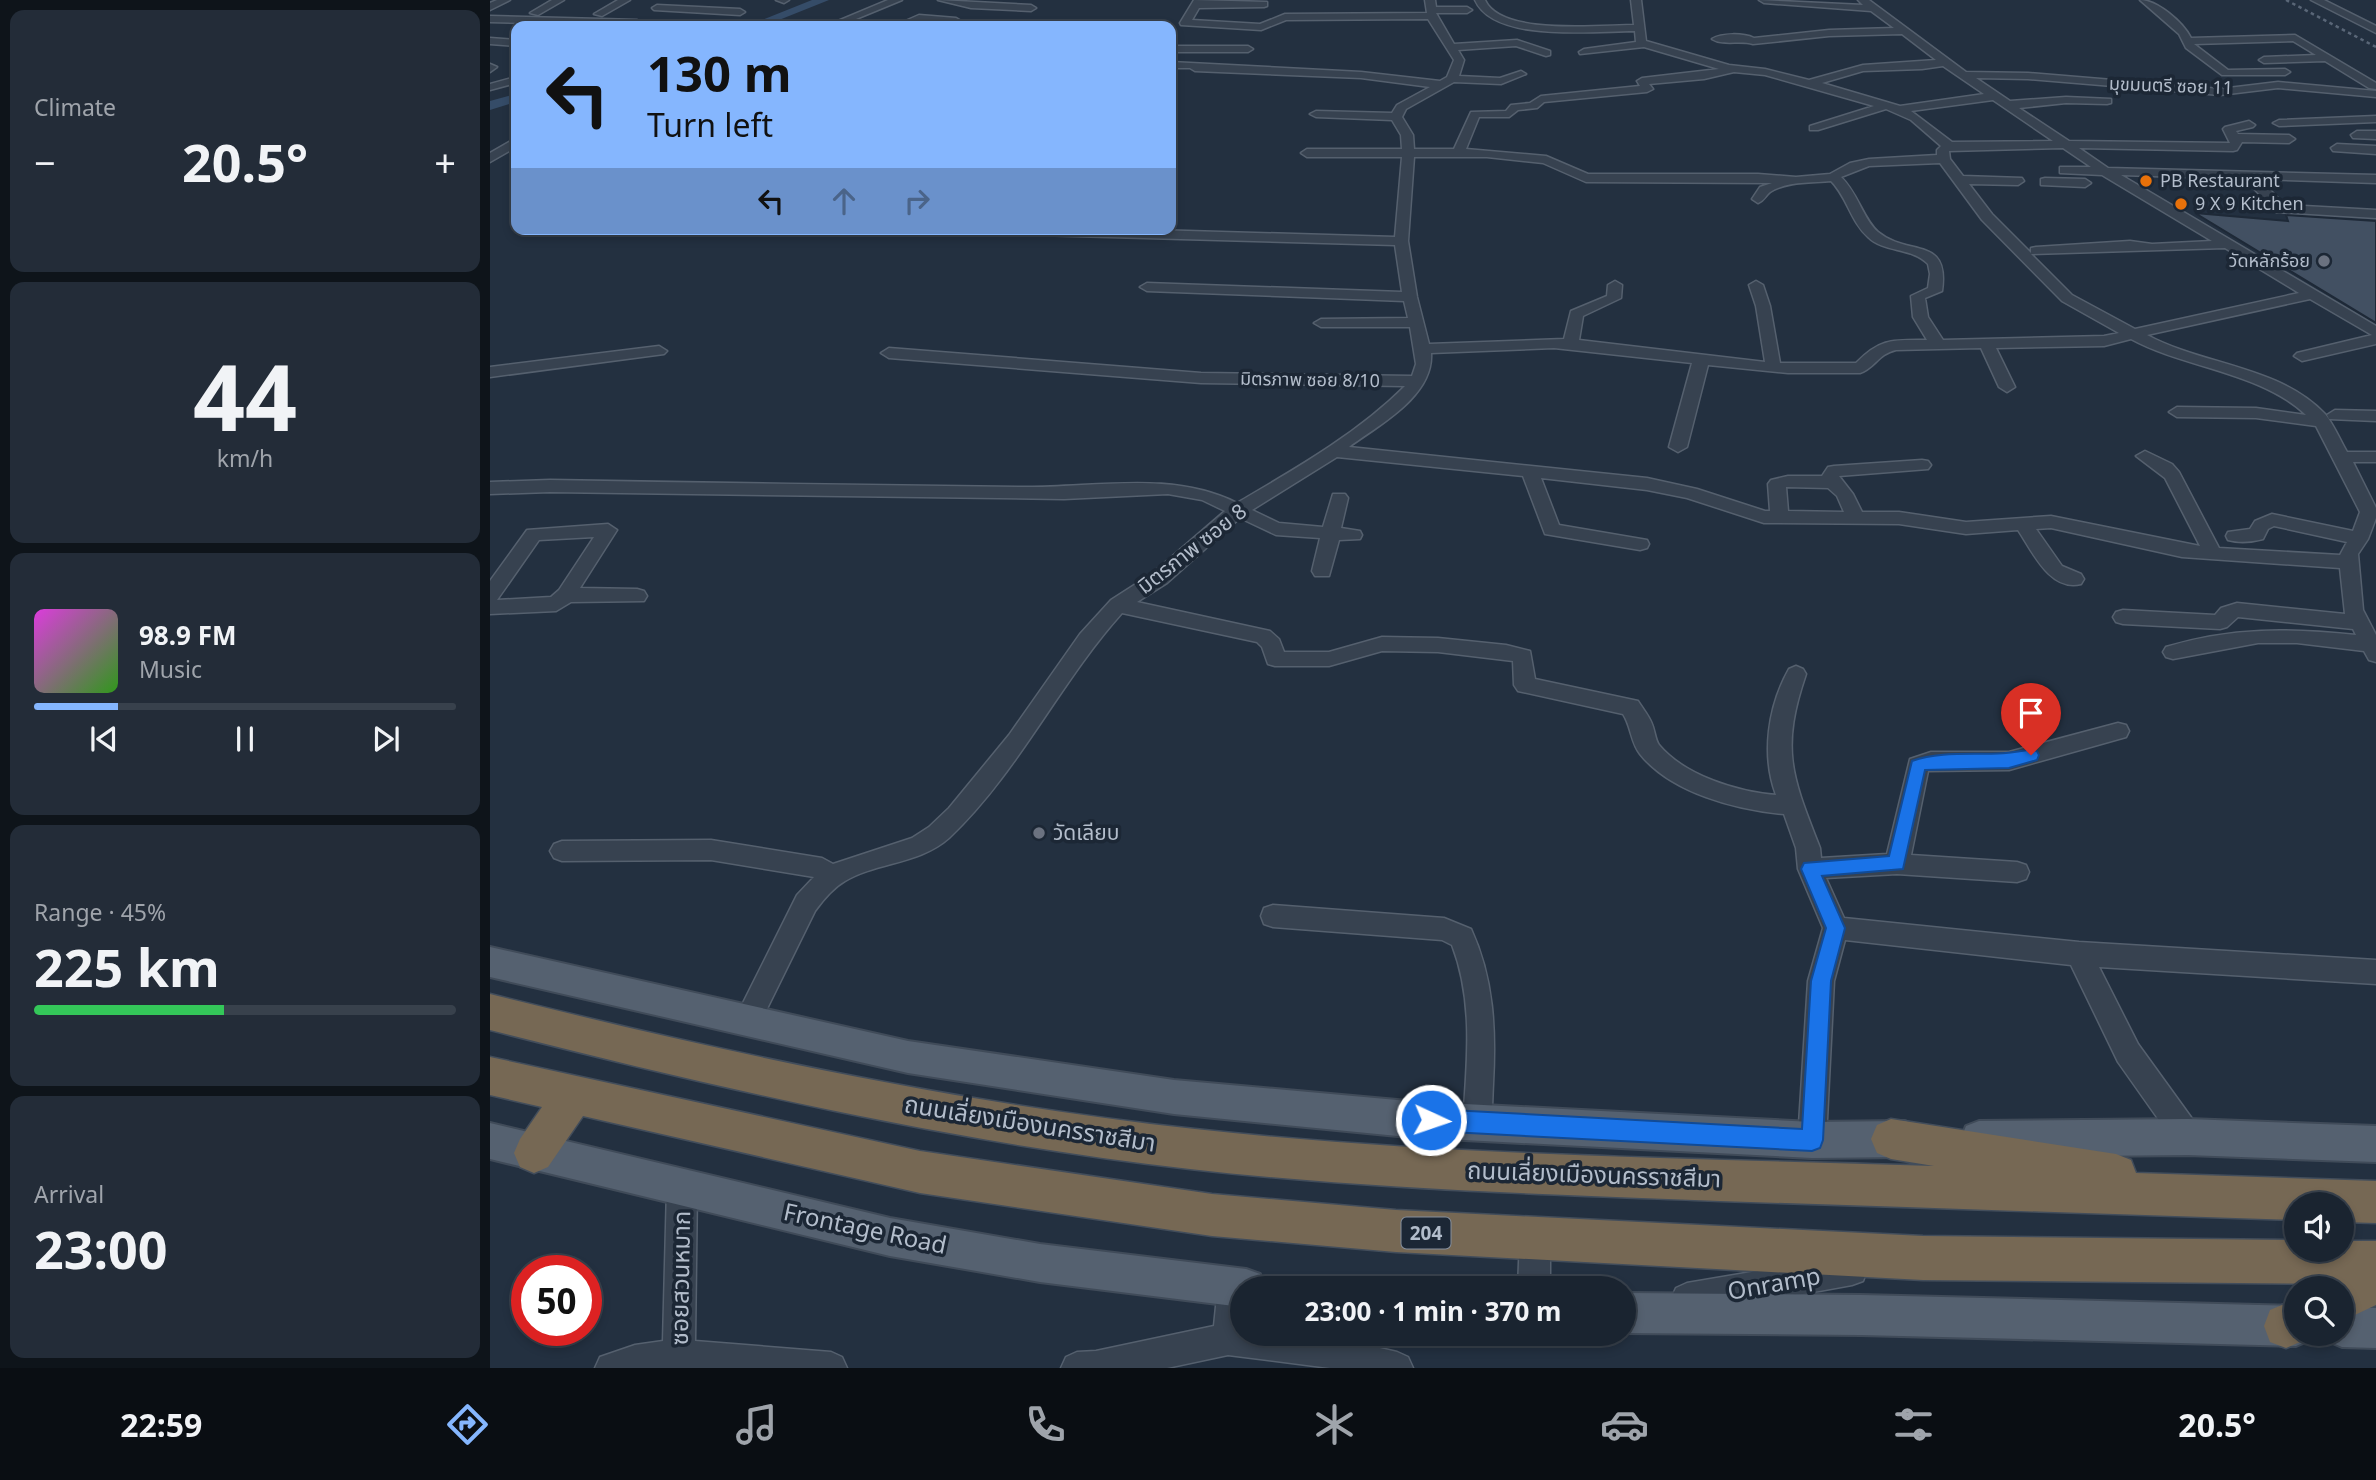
<!DOCTYPE html>
<meta charset="utf-8">
<style>
body{margin:0;font-family:"Noto Sans","Noto Sans Thai",sans-serif;background:#232c38;color:#f1f3f6;height:100vh;display:flex;flex-direction:column;font-size:26px;white-space:nowrap}
*{box-sizing:border-box;margin:0}
p{font-size:23px;color:#9fa4ab}
.icon{flex:none;width:38px;height:38px;fill:none;stroke:currentColor;stroke-width:2;stroke-linecap:round;stroke-linejoin:round}
.map{position:relative;flex:1;overflow:hidden}
.side{display:flex;flex-direction:column;gap:10px;padding:10px;background:#0e141a;width:490px}
.side>*{flex:none}
.banner{position:absolute;left:21px;top:21px;width:665px;height:214px;border-radius:14px;box-shadow:0 4px 10px #0003,0 0 0 2px #38414c;background:#85b6fe;color:#111;overflow:hidden}
.fabs{position:absolute;left:1794px;top:1192px;display:grid;gap:14px}
.fabs a{display:grid;place-items:center;width:70px;height:70px;border-radius:50%;background:#1a2430;box-shadow:0 4px 10px #0003,0 0 0 2px #38414c;font-size:35px}
.speed{position:absolute;left:21px;top:1255px;display:flex;gap:14px;font-size:35px;font-weight:700;text-align:center}
.speed>*{display:grid;place-content:center;width:91px;height:91px;border-radius:50%;background:#1a2430;box-shadow:0 4px 10px #0003,0 0 0 2px #38414c;line-height:1}
.speed .limit{border:10px solid #d22;background:#fff;color:#111}
.pin{position:absolute;display:grid;place-items:center;width:60px;height:60px;color:#fff;margin:-72px -30px;border-radius:50% 50% 50% 0;rotate:-45deg;box-shadow:0 0 7px #0007}
.pin .icon{rotate:45deg}
.me{position:absolute;width:77px;margin:-38px;rotate:93deg;stroke-linejoin:round;filter:drop-shadow(0 0 5px #0008)}
.turn{display:flex;align-items:center;gap:24px;height:147px;padding:0 21px;font-size:32px}
.turn .icon{width:91px;height:91px;stroke-width:2.5}
.turn b{display:block;font-size:49px;line-height:60px}
.lanes{display:flex;align-items:center;height:66px;padding:0 21px;background:#0003;justify-content:center;gap:35px;direction:ltr}
.lanes .off{opacity:.35}
.big{font-size:52px;font-weight:700;line-height:1.1}
.side .widget{flex:1;display:flex;flex-direction:column;justify-content:center;gap:10px;min-width:0;padding:0 24px;border-radius:14px;background:#232c38}
.side .dial{align-items:center;gap:0}
.dial b{font-size:91px;line-height:1}
.song{display:flex;align-items:center;gap:21px}
.cover{width:84px;height:84px;border-radius:10px;background:linear-gradient(135deg,hsl(300 70% 55%),hsl(110 70% 35%))}
.played{height:7px;border-radius:4px;background:linear-gradient(90deg,#85b6fe 20%,#38414c 20%)}
.keys{display:flex;justify-content:space-around;direction:ltr}
.heat{display:flex;justify-content:space-between;align-items:center;font-size:38px;direction:ltr}
.charge{height:10px;border-radius:5px;background:linear-gradient(90deg,#34c759 45%,#38414c 0)}
.trip{position:absolute;left:740px;top:1276px;width:406px;height:70px;border-radius:35px;background:#1a2430;box-shadow:0 4px 10px #0003,0 0 0 2px #38414c;font-weight:700;line-height:70px;text-align:center}
.dock{display:flex;height:112px;justify-content:space-around;align-items:center;background:#0a0e13;color:#9fa4ab}
.dock .icon{width:49px;height:49px}
.dock .active{color:#85b6fe}
.dock b{font-size:32px;color:#f1f3f6}
main{display:flex;flex:1;min-height:0}
.map>svg:first-child{display:block}
</style>
<main>
<section class="side">
<div class="widget"><p>Climate</p>
<div class="heat"><a>−</a><b class="big">20.5°</b><a>+</a></div>
</div>
<div class="widget dial"><b>44</b><p>km/h</p></div>
<div class="widget">
<div class="song"><i class="cover"></i><div><b>98.9 FM</b><p>Music</p></div></div>
<div class="played"></div>
<div class="keys"><svg class="icon" aria-label="previous" viewBox="0 0 24 24"><path d="M18 5L8 12l10 7zM5 5v14"/></svg><svg class="icon" aria-label="pause" viewBox="0 0 24 24"><path d="M8 5v14M16 5v14"/></svg><svg class="icon" aria-label="next" viewBox="0 0 24 24"><path d="M6 5l10 7-10 7zM19 5v14"/></svg></div>
</div>
<div class="widget"><p>Range · 45%</p><b class="big">225 km</b><div class="charge"></div></div>
<div class="widget"><p>Arrival</p><b class="big">23:00</b></div>
</section>
<div class="map">
<svg width="1886" height="1368" viewBox="0 0 1886 1368">
<rect width="100%" height="100%" fill="#233040"/>
<g fill="none" stroke-linecap="round" stroke-linejoin="round">
<g fill="#354c68" fill-rule="evenodd">
<path d="M322,0H339L274,26H257Z"/>
<path d="M26,94V102L0,110V101Z"/>
</g>
</g>
<path fill="#425062" stroke="#1e2937" stroke-width="2" d="M1705,213L1798,221L1796,215L1886,221V323Z"/>
<g fill="none" stroke-linecap="round" stroke-linejoin="round">
<g stroke="#55606e" stroke-width="3">
<g id="minor">
<path d="M7,0H20L0,10V3Z"/>
<path d="M62,0H74L48,15L40,13Z"/>
<path d="M128,0H140L112,16L104,14Z"/>
<path d="M286,0H299L294,3Z"/>
<path d="M398,0H412L349,26H336Z"/>
<path d="M448,0L541,5L546,8L541,11L481,8Z"/>
<path d="M704,0L777,2V6L774,7L709,8L702,20L770,24L795,14L937,13L935,0H945L946,7H977L982,10L977,13H946L964,44L1027,40L1060,51V55L1056,56L1026,46L968,50L974,60L969,76L1010,78L1031,71L1036,74L1011,84L964,82L916,109L912,117L923,135L924,149H964L981,112L1016,111L1021,105L1040,103L1051,96L1150,86L1147,81L1152,78L1229,69L1154,47L1090,54L1089,52L1094,49L1146,42L1145,31C1104,31 1004,43 985,0H995C1011,36 1109,25 1144,25L1141,0H1151L1156,41L1239,65L1275,69L1319,80L1373,65L1446,60L1412,34L1339,36L1263,44C1250,40 1233,46 1222,39C1232,33 1253,33 1264,38L1339,30L1404,28L1381,11L1274,3L1269,0L1373,5L1368,0H1379L1476,72L1538,73L1730,89L1788,82L1886,91V97L1788,88L1730,95L1538,79L1486,78L1520,101L1576,97L1621,99V103L1617,104L1576,103L1529,108L1579,141L1740,143L1733,129L1735,127L1759,121L1765,125L1763,127L1746,131L1748,134L1799,135L1805,139L1799,143L1752,142L1747,150L1743,151L1589,148L1618,168L1886,175V183L1769,179L1795,205L1886,210V218L1786,212L1755,179L1631,175L1886,326V344L1812,361L1804,356L1807,353L1882,335L1820,299L1657,335C1712,365 1790,366 1835,414C1844,425 1850,440 1857,452H1886V462H1863L1886,508V518L1878,539L1868,554L1873,610L1886,635V662L1879,660L1874,651L1807,643H1768L1683,659L1676,657L1673,652L1676,647C1742,627 1799,628 1866,635L1863,629L1748,617L1737,627L1730,629L1633,624L1626,622L1623,617L1626,612L1633,610L1725,615L1731,608L1747,603L1855,614L1850,568L1692,557L1561,528L1546,529L1572,566L1591,574L1594,579L1591,584C1560,592 1542,551 1528,530L1476,534L1409,524L1274,523L1197,498L1157,490L1051,478L1069,525L1157,540L1159,544L1157,548L1150,550L1055,534L1033,476L847,457L762,510L789,523L833,527L843,494H855L858,498L851,528L870,531L872,535L870,539L849,540L839,576H825L822,571L830,538L786,535L750,518L677,583L647,602L780,631L789,639L794,652H839L892,637L948,638L1016,645L1040,651L1045,679L1148,701C1153,709 1159,716 1162,724C1165,731 1165,739 1169,745C1195,776 1248,792 1286,795C1271,755 1278,706 1299,669L1306,666L1313,669L1316,674C1290,750 1302,776 1330,848L1331,858L1397,854L1420,759L1441,752H1519L1628,723L1636,725L1639,731L1636,737L1519,770L1438,771L1421,855L1527,862L1536,865L1539,872L1536,879L1527,882L1407,874L1336,878L1354,918L1589,942L1886,960V984L1609,967L1648,1044L1708,1127L1712,1137L1708,1147L1698,1151L1688,1147L1628,1062L1581,965L1355,940L1344,981L1336,1140L1332,1150L1322,1154L1312,1150L1308,1140L1318,981L1333,928L1308,869L1306,848L1294,814C1247,810 1181,793 1150,754C1141,743 1141,726 1133,714L1028,691L1024,685L1023,661L948,652L892,651L839,666H785L778,664L772,647L767,642L632,613C569,683 528,773 459,838C430,864 387,862 355,881C343,888 333,900 325,911L266,1031L257,1035L248,1031L244,1022L248,1013L307,895L324,877L221,860L72,861L64,858L60,851L64,844L72,841L221,840L332,858L343,864L422,838L439,827L459,808L519,735L590,634L621,600L663,573L735,511L712,500L678,494L574,499L60,492L0,494V482L60,480C218,483 375,485 533,487C604,488 681,470 747,503C805,469 867,434 915,386L711,383L399,358L391,353L399,348L711,373L922,376L926,364L920,327H831L824,323L831,319L918,318L914,301L657,291L650,287L657,283L912,292L905,245L546,235L539,231L630,229L905,237L912,157H817L811,153L817,149H912L911,135L902,120L826,117L820,114L826,111L902,113L907,105L940,87L871,78L705,71L700,68H681V62L871,72L950,81L957,77L964,60L938,19L796,20L771,30L691,25L690,23ZM1453,66L1494,94L1410,106L1332,83L1373,71L1432,69ZM1244,72L1275,75L1384,106L1320,126V130H1328L1396,109L1421,120L1451,146L1447,150V155L1379,159L1360,163L1340,174L1306,177L1268,174H1098L1056,156L976,149L989,117H1019L1028,110L1047,108L1054,102L1157,92L1163,89L1159,84L1214,79ZM1503,100L1563,141L1462,142L1421,111ZM1573,148L1601,167H1570V173L1612,175L1722,241L1662,244L1640,241L1546,247L1541,248V253L1502,214L1479,184L1528,185L1534,181L1532,178L1473,176L1460,159L1459,151ZM924,157H997L1053,163L1096,182L1282,183L1270,187L1262,199L1268,203C1275,200 1275,196 1280,192C1297,181 1322,183 1341,181C1357,197 1361,222 1378,237C1394,253 1422,247 1438,264L1440,274L1438,288L1421,296L1423,317L1437,340C1402,340 1391,338 1366,363H1290L1280,306L1273,285L1266,281L1259,285L1266,306L1275,362L1089,340L1093,316L1131,298L1132,285L1125,281L1118,285L1117,296L1081,311L1074,339L939,344L927,297L918,241ZM1450,163L1492,220L1572,301L1629,333L1614,336L1453,340L1438,317L1435,298L1452,291C1460,235 1418,257 1388,232C1373,219 1368,193 1351,177L1379,166ZM1735,248L1809,293L1645,329L1582,295L1541,254ZM1641,339C1694,368 1771,372 1816,415L1766,408L1687,407L1679,412L1687,417L1766,418L1826,426L1870,512L1863,531L1782,514L1765,521L1760,529L1738,532L1736,536L1738,540C1749,543 1762,542 1773,539L1778,529L1784,526L1857,542L1850,555L1729,548L1689,472L1682,464L1655,451L1646,456L1675,478L1710,546L1561,516L1476,522L1409,512H1372L1363,494L1349,476L1438,469L1441,465L1438,461L1432,460L1344,466L1338,467L1332,476H1298L1281,480L1278,484L1280,511H1275L1207,489L1157,478L859,447C889,425 944,396 941,353L1064,348L1202,363L1179,447L1188,452L1197,447L1218,365L1298,373H1370C1385,368 1388,354 1406,350L1491,348L1509,387L1517,392L1525,387L1506,348L1614,346ZM1296,487L1338,488L1347,496L1354,512L1298,511Z"/>
<path d="M1650,0C1667,0 1693,22 1701,38L1805,35L1886,83V89L1879,88L1835,61L1774,63L1769,60L1774,57L1826,55L1803,41L1704,44L1738,70L1795,69L1800,72L1795,75H1732L1696,48L1689,34Z"/>
<path d="M1821,0H1834L1886,26V33Z"/>
<path d="M167,5L250,9L255,12L250,15L164,10L162,8Z"/>
<path d="M429,15L466,18L471,21L462,26L430,21L417,26H404Z"/>
<path d="M0,16L147,20L152,23L147,26L0,22Z"/>
<path d="M0,38L26,40V46L0,44Z"/>
<path d="M681,46H758L763,49L758,52H681Z"/>
<path d="M0,64L7,67L0,72Z"/>
<path d="M26,77V83L0,90V84Z"/>
<path d="M1886,116V122L1789,126L1783,123L1789,120Z"/>
<path d="M1867,131H1886V139L1863,138L1861,135Z"/>
<path d="M26,138V147L0,162V153Z"/>
<path d="M1847,144L1886,146V154L1843,151L1841,148Z"/>
<path d="M1555,178L1595,179L1601,183L1595,187L1551,185V179Z"/>
<path d="M169,346L177,351L174,354L0,377V367Z"/>
<path d="M1845,410L1886,411V421L1839,419L1837,415Z"/>
<path d="M118,524L127,530L90,588L147,589L154,591L157,596L154,601L81,602L66,611L0,614V581L37,530ZM104,537L69,590L61,597L7,600L49,540Z"/>
<path d="M783,905L954,918L981,929C1004,979 1006,1030 1003,1084C1002,1100 1003,1117 997,1132L987,1136L977,1132L973,1122C977,1063 984,1002 962,945L952,940L783,927L774,924L771,916L774,908Z"/>
<path d="M192,1173L202,1178L207,1188L205,1341L341,1352L352,1357L357,1368H105L110,1357L145,1345L173,1341L177,1188L182,1178Z"/>
<path d="M1045,1222L1056,1226L1060,1237V1288H1028L1030,1237L1034,1226Z"/>
<path d="M1362,1255L1373,1259L1377,1270L1373,1281L1362,1285L1197,1315L1186,1310L1181,1299L1186,1288L1197,1283Z"/>
<path d="M744,1271L755,1276L760,1287L752,1288V1334H829L907,1352L918,1357L923,1368H840L738,1355L677,1368H571L576,1357L587,1352L606,1351L724,1326L728,1287L733,1276Z"/>
</g>
</g>
<g stroke="#404b59" stroke-width="4">
<g id="major">
<path d="M0,947L418,1041L684,1080L918,1101L1322,1122L1415,1121L1428,1126L1433,1139L1428,1152L1415,1157L1322,1158L918,1137L684,1114L418,1073L0,977Z"/>
<path d="M1698,1119L1886,1126V1162L1698,1155L1489,1157L1476,1152L1471,1139L1476,1126L1489,1121Z"/>
<path d="M0,1123L400,1218L550,1244L756,1269L770,1274L775,1288H752V1307L550,1282L400,1256L0,1159Z"/>
<path d="M1134,1293L1371,1295L1806,1306V1334H1823L1820,1340L1806,1346L1371,1335L1134,1333Z"/>
<path d="M1852,1307L1886,1308V1348L1852,1347L1838,1341L1835,1334H1852Z"/>
</g>
</g>
<g stroke="#424d5b" stroke-width="3">
<g id="highway">
<path d="M0,994C232,1052 467,1103 705,1129C950,1156 1198,1158 1444,1166L1401,1159L1387,1153L1381,1139L1387,1125L1401,1119L1626,1154L1641,1160L1646,1173L1886,1181V1223L1852,1222V1204H1806V1220C1614,1214 1422,1207 1230,1201C1053,1194 876,1189 700,1169C463,1142 231,1089 0,1030Z"/>
<path d="M0,1057L430,1151L722,1194L906,1210L1433,1236L1806,1240V1250H1852V1241H1886V1305L1852,1321V1288H1834L1836,1284L1433,1280L906,1252L722,1236L430,1193L93,1116L58,1167L44,1173L30,1167L24,1153L30,1139L52,1107L0,1095Z"/>
<path d="M1806,1299V1334H1823L1822,1337L1796,1348L1780,1342L1774,1326L1780,1310Z"/>
</g>
</g>
<use href="#minor" fill="#374250" fill-rule="evenodd"/>
<use href="#major" fill="#556170" fill-rule="evenodd"/>
<use href="#highway" fill="#766854" fill-rule="evenodd"/>
<path stroke="#596677" stroke-width="2.5" stroke-dasharray="3.5 3.5" stroke-linecap="butt" d="M1796,0L1886,47"/>
</g>
<path fill="#1a73e8" stroke="#114b97" stroke-width="2" d="M1541,749L1547,751L1549,755L1547,760L1519,768L1435,770L1413,869L1332,876L1355,928L1341,981L1333,1140L1330,1148L1322,1151L941,1131L933,1128L930,1120L933,1113L941,1109L1312,1129L1321,981L1336,928L1311,869L1314,863L1399,856L1422,761C1460,748 1502,759 1541,749Z"/>
<g fill="#e8710a" stroke="#1c2735" stroke-width="2.5">
<circle cx="1656" cy="181" r="7"/>
<circle cx="1691" cy="204" r="7"/>
</g>
<g fill="#6b7280" stroke="#1c2735" stroke-width="2.5">
<circle cx="1834" cy="261" r="7"/>
<circle cx="549" cy="833" r="7"/>
</g>
<g text-anchor="middle" stroke-width="7" stroke-linejoin="round" paint-order="stroke">
<g font-size="18" fill="#b3bdcb" stroke="#1c2735">
<text transform="translate(1681 86) rotate(2)" y="6">มุขมนตรี ซอย 11</text>
<text transform="translate(820 380) rotate(1)" y="6">มิตรภาพ ซอย 8/10</text>
</g>
<g font-size="18" fill="#b3bdcb" stroke="#1c2735" text-anchor="start">
<text x="1670" y="187">PB Restaurant</text>
<text x="1705" y="210">9 X 9 Kitchen</text>
<text x="1820" y="267" text-anchor="end">วัดหลักร้อย</text>
</g>
<rect fill="#1c2735" stroke="#86909e" stroke-width="2" x="911.5" y="1217.5" width="49" height="31" rx="5"/>
<g font-size="19" font-weight="bold" fill="#b3bdcb">
<text x="936" y="1240">204</text>
</g>
<g font-size="21" fill="#b3bdcb" stroke="#1c2735">
<text transform="translate(702 549) rotate(-38)" y="7">มิตรภาพ ซอย 8</text>
</g>
<g font-size="21" fill="#b3bdcb" stroke="#1c2735" text-anchor="start">
<text x="563" y="840">วัดเลียบ</text>
</g>
<g font-size="24" fill="#b3bdcb" stroke="#1c2735">
<text transform="translate(540 1124) rotate(9)" y="8">ถนนเลี่ยงเมืองนครราชสีมา</text>
<text transform="translate(1104 1175) rotate(2)" y="8">ถนนเลี่ยงเมืองนครราชสีมา</text>
<text transform="translate(375 1229) rotate(12)" y="8">Frontage Road</text>
<text transform="translate(191 1278) rotate(-89)" y="8">ซอยสวนหมาก</text>
<text transform="translate(1284 1284) rotate(-10)" y="8">Onramp</text>
</g>
</g>
</svg>
<div class="fabs">
<a><svg class="icon" aria-label="sound" viewBox="0 0 24 24"><path d="M4 9h4l5-4v14l-5-4H4zM17 9q2 3 0 6"/></svg></a>
<a><svg class="icon" aria-label="search" viewBox="0 0 24 24"><circle cx="10" cy="10" r="6"/><path d="M15 15l6 6"/></svg></a>
</div>
<div class="speed"><div class="limit">50</div></div>
<div class="pin" style="left:1541px;top:755px;background:#d93025"><svg class="icon" aria-label="arrive" viewBox="0 0 24 24"><path d="M6 21V4h12l-3 4 3 4H6"/></svg></div>
<svg class="me" style="left:941px;top:1120px" viewBox="-20 -20 40 40"><circle r="17" fill="#1a73e8" stroke="#fff" stroke-width="3"/><path d="M0-11L8 9 0 5-8 9z" fill="#fff"/></svg>
<div class="trip">23:00 · 1 min · 370 m</div>
<div class="banner">
<div class="turn"><svg class="icon" aria-label="left" viewBox="0 0 24 24"><path d="M17 20v-9H6M10 6l-5 5 5 5"/></svg><div><b>130 m</b>Turn left</div></div>
<div class="lanes"><svg class="icon" aria-label="left" viewBox="0 0 24 24"><path d="M17 20v-9H6M10 6l-5 5 5 5"/></svg><svg class="icon off" aria-label="ahead" viewBox="0 0 24 24"><path d="M12 20V5M6 11l6-6 6 6"/></svg><svg class="icon off" aria-label="right" viewBox="0 0 24 24"><path d="M7 20v-9h11M14 6l5 5-5 5"/></svg></div>
</div>
</div>
</main>
<nav class="dock">
<b>22:59</b>
<svg class="icon active" aria-label="directions" viewBox="0 0 24 24"><path d="M12 3l9 9-9 9-9-9zM9 14v-3h6M13 9l2 2-2 2"/></svg>
<svg class="icon" aria-label="music" viewBox="0 0 24 24"><path d="M9 18V5l10-2v13"/><circle cx="6" cy="18" r="3"/><circle cx="16" cy="16" r="3"/></svg>
<svg class="icon" aria-label="phone" viewBox="0 0 24 24"><path d="M5 4h4l2 5-3 2q2 4 5 5l2-3 5 2v4C11 20 4 13 5 4z"/></svg>
<svg class="icon" aria-label="climate" viewBox="0 0 24 24"><path d="M12 3v18M4 7l16 10M4 17L20 7"/></svg>
<svg class="icon" aria-label="car" viewBox="0 0 24 24"><path d="M5 17H2v-5l4-1 3-4h7l3 4 3 1v5h-3M9 17h6M6 11h13"/><circle cx="7" cy="17" r="2"/><circle cx="17" cy="17" r="2"/></svg>
<svg class="icon" aria-label="filters" viewBox="0 0 24 24"><path d="M4 7h16M4 17h16"/><circle cx="9" cy="7" r="2"/><circle cx="15" cy="17" r="2"/></svg>
<b>20.5°</b>
</nav>
